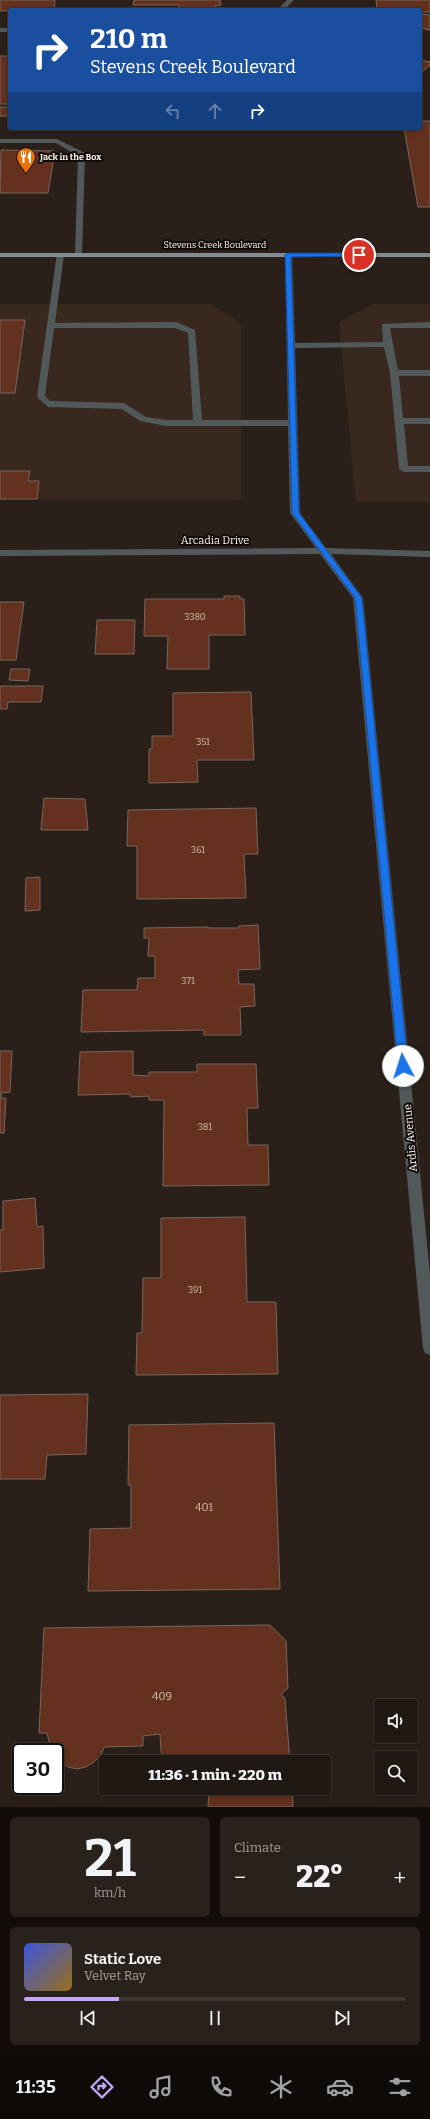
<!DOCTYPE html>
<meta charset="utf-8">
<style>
body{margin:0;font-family:Bitter,serif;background:#28211c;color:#f1f3f6;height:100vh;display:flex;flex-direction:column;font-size:15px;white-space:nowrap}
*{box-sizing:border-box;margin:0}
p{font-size:13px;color:#a2a0a0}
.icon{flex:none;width:22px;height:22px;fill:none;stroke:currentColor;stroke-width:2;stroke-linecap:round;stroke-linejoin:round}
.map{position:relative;height:1807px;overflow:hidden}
.side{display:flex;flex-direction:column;gap:10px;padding:10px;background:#120d0a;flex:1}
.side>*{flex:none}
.hud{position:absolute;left:8px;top:8px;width:414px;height:122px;border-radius:4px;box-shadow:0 2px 6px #0003,0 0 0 1px #3d3733;background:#1a4fa0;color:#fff;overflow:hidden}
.controls{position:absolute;left:374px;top:1699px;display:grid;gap:8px}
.controls a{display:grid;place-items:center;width:44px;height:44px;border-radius:4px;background:#201813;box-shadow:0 2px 6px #0003,0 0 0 1px #3d3733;font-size:20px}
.speed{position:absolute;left:12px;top:1743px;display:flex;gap:8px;font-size:20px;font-weight:700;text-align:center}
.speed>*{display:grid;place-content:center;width:52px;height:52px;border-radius:50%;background:#201813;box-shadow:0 2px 6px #0003,0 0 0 1px #3d3733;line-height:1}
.speed .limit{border:2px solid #111;border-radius:6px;background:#fff;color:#111}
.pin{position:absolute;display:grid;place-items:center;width:34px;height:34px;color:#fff;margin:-17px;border:2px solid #fff;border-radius:50%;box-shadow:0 1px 4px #0007}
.me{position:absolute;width:44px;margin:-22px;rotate:355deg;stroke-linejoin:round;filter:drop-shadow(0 0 3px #0008)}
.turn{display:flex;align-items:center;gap:14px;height:84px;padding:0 16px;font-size:18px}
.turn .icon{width:52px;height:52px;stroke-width:2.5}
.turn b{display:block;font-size:28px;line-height:34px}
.lanes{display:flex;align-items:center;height:38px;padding:0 16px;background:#0003;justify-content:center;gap:20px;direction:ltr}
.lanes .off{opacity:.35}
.big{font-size:30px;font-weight:800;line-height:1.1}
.side .tile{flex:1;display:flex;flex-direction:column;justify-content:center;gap:6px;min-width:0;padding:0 14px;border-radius:6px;background:#28211c}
.side .dial{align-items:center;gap:0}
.dial b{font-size:52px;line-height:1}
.song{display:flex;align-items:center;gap:12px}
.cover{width:48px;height:48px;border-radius:6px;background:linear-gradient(135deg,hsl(230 70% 55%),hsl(40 70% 35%))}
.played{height:4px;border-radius:2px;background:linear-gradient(90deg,#c5a7f1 25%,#3d3733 25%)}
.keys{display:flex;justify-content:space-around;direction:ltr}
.heat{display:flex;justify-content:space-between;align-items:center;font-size:22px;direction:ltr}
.side .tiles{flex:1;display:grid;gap:10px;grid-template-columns:1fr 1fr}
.tile:last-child{grid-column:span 2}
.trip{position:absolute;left:99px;top:1755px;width:232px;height:40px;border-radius:4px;background:#201813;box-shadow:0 2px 6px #0003,0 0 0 1px #3d3733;font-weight:800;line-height:40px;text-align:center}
.tabs{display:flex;height:64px;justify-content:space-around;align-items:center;background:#0d0a08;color:#a2a0a0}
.tabs .icon{width:28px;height:28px}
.tabs .on{color:#c5a7f1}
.tabs b{font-size:18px;color:#f1f3f6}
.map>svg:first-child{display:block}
</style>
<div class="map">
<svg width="430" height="1807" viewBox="0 0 430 1807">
<rect width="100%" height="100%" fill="#2b2019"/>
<g fill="#39281d">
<path d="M0,304H211L241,324V500L0,499Z"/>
<path d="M375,304H430V502H356L339,322Z"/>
</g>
<g fill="#63311d" stroke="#776761">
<path d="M0,0H55L54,10L0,11Z"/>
<path d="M134,0H220L221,5L215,6V8L179,9V5H133Z"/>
<path d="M376,0H430V12H420V10H377Z"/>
<path d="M420,14L430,15V30L420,28Z"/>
<path d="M0,56H10L9,104H0Z"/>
<path d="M420,60L430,62V65L420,74Z"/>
<rect x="0" y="107" width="10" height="9"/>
<path d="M420,121H430V207H418L404,128H420Z"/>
<path d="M1,150L55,151L48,193H0Z"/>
<path d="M0,320H25L15,393H0Z"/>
<path d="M0,471H30L28,481H39L37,499H0Z"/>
<path d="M224,596H240V599H244L245,635H209V669H167L168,636H144L145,599H224Z"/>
<path d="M0,602H24L16,660H0Z"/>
<path d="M97,620H135L134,654H95Z"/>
<path d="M11,669H30L28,681L9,680Z"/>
<path d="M0,686H43L41,702H8L7,709H0Z"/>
<path d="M251,692L254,760H197L198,782L149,783V749H152V736H173V693Z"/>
<path d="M44,798L85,799L88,830H41Z"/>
<path d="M256,808L258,854H244L246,898L137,899V846H127L128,810Z"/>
<path d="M40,877V910L25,911L26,878Z"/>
<path d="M258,925L260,969L238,970L239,984H254L255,1006L240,1007L241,1035H204V1030L81,1032L83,990H137L138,978H155V956H148L149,938H144V928L208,927V928H239V926Z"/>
<path d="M0,1051H12L10,1092L1,1093V1098H6L4,1133H0Z"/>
<path d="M133,1051V1075L149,1076V1072H197V1064H256L258,1108H247L248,1145H268L269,1185L163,1186L164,1100H149V1096L131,1097L130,1094L78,1095L80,1052Z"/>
<path d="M35,1198L37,1227L43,1226L44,1268L0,1272V1230H3V1201Z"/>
<path d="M245,1217L247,1302H276L278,1374L136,1375L137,1333H142L143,1278H161V1218Z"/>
<path d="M88,1394L86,1454L47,1455L45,1479H0V1395Z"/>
<path d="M274,1423L280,1589L88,1591L90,1529L131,1528V1485H128L129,1425Z"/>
<path d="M270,1625L286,1641L288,1688L281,1694L285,1699L290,1762H169L161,1752L160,1734L143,1736V1746L104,1747L101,1755L94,1762L86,1767L77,1769L68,1767L56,1758L55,1752L51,1751L47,1733H39L44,1628Z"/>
<path d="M209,1788H292L293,1807H208Z"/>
</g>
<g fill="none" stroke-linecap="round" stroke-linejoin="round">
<g fill="#52595b" fill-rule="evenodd">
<path d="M287,0H294L284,10H277Z"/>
<rect x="0" y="28" width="10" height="4"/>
<path d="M0,139H57L85,153L82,257L75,255L78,156L56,143H0Z"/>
<path d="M57,253L64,255L55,323L176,322L195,330L202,420H288L285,253L292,255L295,343L383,342L382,324L430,322V328H390L398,370H430V376H399L403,418H430V424H404L408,466H430V472H404L399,469L390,373L384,347L295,348L300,513L326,548L430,551V557L331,554L363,598L430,1274V1355L425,1353L423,1348L353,598L320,554L0,556V550L316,548L290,513L288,426H166L140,421L122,409L48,407L37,397ZM54,328H175L188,333L193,420H166L146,417L124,403L50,401L45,396Z"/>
</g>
<rect fill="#808e93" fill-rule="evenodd" x="0" y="253" width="430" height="4"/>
</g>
<path fill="#1a73e8" stroke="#114b97" d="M359,253L361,256L291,257L299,513L362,598L408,1066L403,1070L398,1066L355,598L292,513L285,255L288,253Z"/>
<defs>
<g id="restaurant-pin" transform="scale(1)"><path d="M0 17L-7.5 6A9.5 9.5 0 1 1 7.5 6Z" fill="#e8710a" stroke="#100b08"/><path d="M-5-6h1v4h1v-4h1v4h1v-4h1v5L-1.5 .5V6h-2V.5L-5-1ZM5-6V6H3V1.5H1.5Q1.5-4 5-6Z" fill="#fff"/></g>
</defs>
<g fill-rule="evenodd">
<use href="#restaurant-pin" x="26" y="157"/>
</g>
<g text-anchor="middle" stroke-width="4" stroke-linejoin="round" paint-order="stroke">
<g font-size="9" font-weight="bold" fill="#f9f1ec" stroke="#100b08" text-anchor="start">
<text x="40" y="160">Jack in the Box</text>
</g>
<g font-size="9" fill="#f9f1ec" stroke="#100b08">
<text x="215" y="248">Stevens Creek Boulevard</text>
</g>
<g font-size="9" fill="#d4c1b8">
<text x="195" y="620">3380</text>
<text x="203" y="745">351</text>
<text x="198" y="853">361</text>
<text x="188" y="984">371</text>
<text x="205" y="1130">381</text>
<text x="195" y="1293">391</text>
</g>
<g font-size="11" fill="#f9f1ec" stroke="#100b08">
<text x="215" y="544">Arcadia Drive</text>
<text transform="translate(410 1138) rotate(-95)" y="4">Ardis Avenue</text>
</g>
<g font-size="11" fill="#d4c1b8">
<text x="204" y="1511">401</text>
<text x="162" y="1700">409</text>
</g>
</g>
</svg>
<div class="controls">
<a><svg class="icon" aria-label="sound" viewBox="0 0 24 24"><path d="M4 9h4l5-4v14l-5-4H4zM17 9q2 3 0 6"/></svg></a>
<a><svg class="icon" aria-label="search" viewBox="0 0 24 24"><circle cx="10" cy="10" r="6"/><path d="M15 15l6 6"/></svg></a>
</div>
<div class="speed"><div class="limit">30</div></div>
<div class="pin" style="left:359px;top:255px;background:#d93025"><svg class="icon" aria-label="arrive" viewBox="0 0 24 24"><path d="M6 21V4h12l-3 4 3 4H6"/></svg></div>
<svg class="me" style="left:403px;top:1066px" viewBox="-20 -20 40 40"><circle r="19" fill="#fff"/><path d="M0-13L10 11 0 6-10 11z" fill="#1a73e8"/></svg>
<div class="trip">11:36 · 1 min · 220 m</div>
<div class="hud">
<div class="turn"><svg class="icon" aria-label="right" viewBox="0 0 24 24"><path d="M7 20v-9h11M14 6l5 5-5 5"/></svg><div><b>210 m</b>Stevens Creek Boulevard</div></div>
<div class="lanes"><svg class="icon off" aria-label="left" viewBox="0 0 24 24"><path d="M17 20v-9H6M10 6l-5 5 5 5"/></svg><svg class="icon off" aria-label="ahead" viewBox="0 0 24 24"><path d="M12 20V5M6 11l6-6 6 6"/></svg><svg class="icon" aria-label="right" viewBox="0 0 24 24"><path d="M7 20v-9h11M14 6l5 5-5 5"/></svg></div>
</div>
</div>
<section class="side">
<div class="tiles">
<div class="tile dial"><b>21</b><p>km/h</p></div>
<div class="tile"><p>Climate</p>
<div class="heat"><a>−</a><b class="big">22°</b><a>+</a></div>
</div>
<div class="tile">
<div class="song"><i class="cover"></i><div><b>Static Love</b><p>Velvet Ray</p></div></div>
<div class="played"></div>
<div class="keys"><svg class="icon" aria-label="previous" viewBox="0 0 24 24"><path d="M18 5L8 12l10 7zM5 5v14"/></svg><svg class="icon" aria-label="pause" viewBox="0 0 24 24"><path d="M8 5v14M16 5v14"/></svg><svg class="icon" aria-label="next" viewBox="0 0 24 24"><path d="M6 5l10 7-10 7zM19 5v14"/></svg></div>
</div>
</div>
</section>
<nav class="tabs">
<b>11:35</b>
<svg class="icon on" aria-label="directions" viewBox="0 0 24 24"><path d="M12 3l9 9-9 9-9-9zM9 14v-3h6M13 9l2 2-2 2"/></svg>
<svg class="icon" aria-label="music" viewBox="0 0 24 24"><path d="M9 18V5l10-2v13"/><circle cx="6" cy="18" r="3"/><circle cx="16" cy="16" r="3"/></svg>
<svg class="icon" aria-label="phone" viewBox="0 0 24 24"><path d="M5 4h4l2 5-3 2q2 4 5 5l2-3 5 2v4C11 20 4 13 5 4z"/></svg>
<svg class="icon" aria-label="climate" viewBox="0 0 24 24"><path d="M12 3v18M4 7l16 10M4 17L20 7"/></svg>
<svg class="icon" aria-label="car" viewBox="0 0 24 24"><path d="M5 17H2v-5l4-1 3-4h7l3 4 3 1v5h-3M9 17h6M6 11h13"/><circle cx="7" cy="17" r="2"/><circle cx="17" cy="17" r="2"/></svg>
<svg class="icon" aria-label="filters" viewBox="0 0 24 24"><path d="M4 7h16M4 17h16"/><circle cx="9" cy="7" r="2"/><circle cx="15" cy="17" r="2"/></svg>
</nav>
